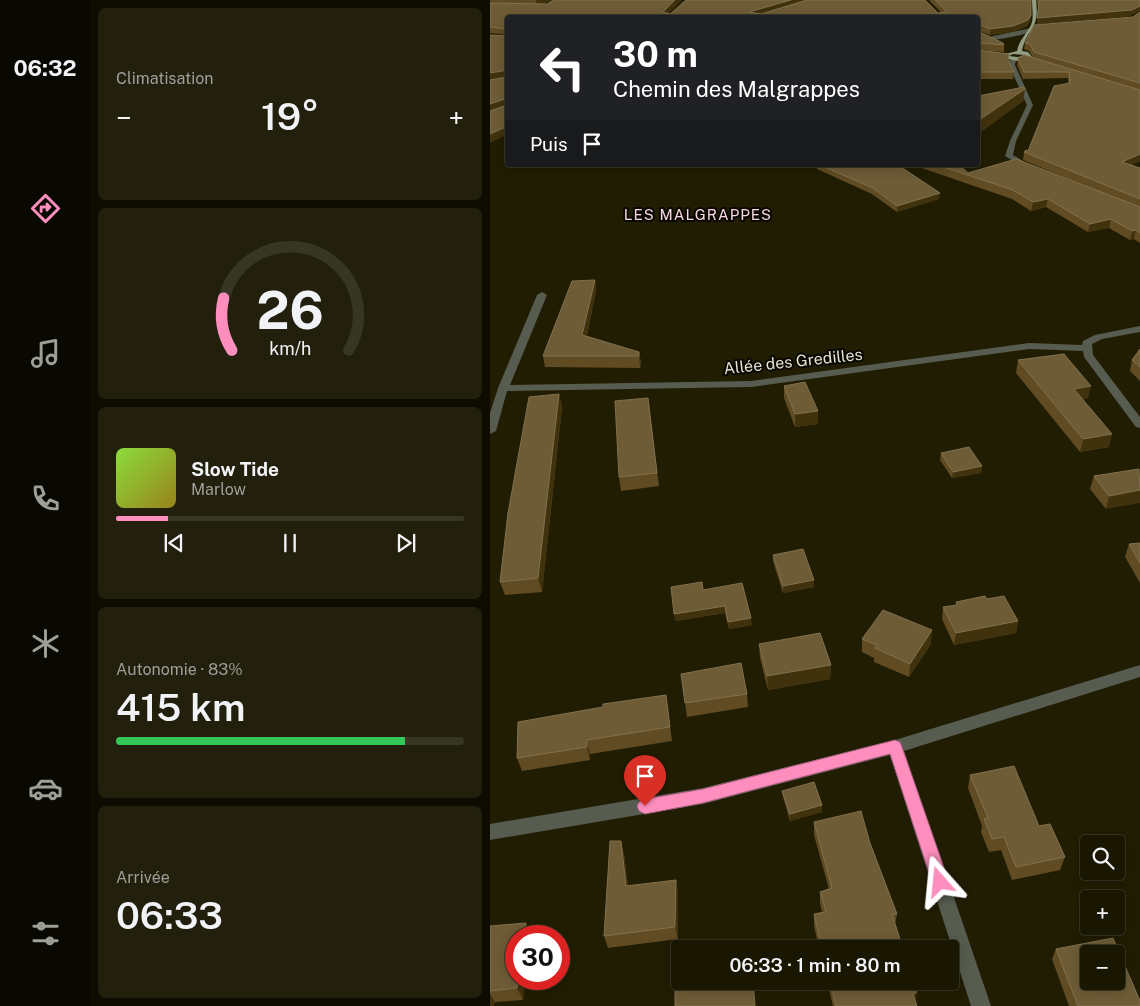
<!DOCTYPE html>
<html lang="fr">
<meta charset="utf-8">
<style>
body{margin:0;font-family:"Public Sans",sans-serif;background:#221f0c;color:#f1f3f6;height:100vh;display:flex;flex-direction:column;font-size:19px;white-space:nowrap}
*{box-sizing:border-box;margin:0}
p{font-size:16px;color:#9f9f99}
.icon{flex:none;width:28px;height:28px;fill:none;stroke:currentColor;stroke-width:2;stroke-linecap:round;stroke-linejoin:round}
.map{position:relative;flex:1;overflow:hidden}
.panel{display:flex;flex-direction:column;gap:8px;padding:8px;background:#0e0c01;width:400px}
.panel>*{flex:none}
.guide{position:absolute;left:15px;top:15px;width:475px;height:152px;border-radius:5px;box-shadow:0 2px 12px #0003,0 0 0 1px #373524;background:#202124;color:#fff;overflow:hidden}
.fabs{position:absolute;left:590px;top:835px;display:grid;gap:10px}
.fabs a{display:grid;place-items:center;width:45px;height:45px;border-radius:5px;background:#191602;box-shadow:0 2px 12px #0003,0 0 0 1px #373524;font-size:25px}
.speed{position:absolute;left:15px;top:925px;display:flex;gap:10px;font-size:25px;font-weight:700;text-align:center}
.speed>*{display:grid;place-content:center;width:65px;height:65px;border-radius:50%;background:#191602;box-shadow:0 2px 12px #0003,0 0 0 1px #373524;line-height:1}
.speed .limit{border:8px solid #d22;background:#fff;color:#111}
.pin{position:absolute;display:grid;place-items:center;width:42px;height:42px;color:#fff;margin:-51px -21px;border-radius:50% 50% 50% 0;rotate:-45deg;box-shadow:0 0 5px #0007}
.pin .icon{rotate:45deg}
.me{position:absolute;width:55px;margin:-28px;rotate:342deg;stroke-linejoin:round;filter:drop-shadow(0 0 4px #0008)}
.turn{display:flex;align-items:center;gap:18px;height:105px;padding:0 25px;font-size:22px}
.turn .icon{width:65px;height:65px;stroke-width:2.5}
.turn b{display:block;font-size:35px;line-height:42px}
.then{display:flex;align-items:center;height:48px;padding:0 25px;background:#0003;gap:10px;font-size:19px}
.big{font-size:38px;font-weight:600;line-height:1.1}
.panel .widget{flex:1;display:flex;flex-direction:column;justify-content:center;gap:8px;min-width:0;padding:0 18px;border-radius:8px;background:#221f0c}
.panel .dial{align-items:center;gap:0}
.dial svg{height:130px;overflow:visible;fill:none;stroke:#373524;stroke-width:7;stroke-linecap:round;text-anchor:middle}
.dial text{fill:#f1f3f6;stroke:none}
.song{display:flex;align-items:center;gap:15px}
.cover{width:60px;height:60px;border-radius:8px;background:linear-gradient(135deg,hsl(90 70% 55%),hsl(50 70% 35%))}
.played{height:5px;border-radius:2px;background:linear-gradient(90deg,#fd8ebe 15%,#373524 15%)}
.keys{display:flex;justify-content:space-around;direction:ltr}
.heat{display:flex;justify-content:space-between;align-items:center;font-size:28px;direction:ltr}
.charge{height:8px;border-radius:4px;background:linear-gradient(90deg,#34c759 83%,#373524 0)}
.trip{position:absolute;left:181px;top:940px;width:288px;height:50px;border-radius:5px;background:#191602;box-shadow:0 2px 12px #0003,0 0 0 1px #373524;font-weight:600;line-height:50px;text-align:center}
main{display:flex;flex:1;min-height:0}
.tabs{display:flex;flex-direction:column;width:90px;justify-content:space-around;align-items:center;background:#0a0901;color:#9f9f99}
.tabs .icon{width:35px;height:35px}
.tabs .current{color:#fd8ebe}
.tabs b{font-size:22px;color:#f1f3f6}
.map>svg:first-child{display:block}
</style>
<main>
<nav class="tabs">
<b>06:32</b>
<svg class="icon current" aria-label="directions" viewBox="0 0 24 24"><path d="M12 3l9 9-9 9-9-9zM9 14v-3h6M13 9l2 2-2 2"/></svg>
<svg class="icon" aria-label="music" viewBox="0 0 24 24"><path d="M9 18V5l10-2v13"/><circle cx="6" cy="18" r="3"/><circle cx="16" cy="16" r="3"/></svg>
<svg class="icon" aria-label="phone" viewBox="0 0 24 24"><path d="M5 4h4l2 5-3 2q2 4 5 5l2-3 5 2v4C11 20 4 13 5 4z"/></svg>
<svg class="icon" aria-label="climate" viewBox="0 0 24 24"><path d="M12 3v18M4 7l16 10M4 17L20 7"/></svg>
<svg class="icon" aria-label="car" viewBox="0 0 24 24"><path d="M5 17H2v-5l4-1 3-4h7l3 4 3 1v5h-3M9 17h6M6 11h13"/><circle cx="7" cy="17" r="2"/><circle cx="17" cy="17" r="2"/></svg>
<svg class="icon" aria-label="filters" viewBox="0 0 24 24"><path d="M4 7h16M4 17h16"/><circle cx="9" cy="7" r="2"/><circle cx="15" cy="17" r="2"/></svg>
</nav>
<section class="panel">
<div class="widget"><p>Climatisation</p>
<div class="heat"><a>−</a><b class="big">19°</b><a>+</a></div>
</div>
<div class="widget dial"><svg viewBox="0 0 100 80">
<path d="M14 69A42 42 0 1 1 86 69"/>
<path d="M14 69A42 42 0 0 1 9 37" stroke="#fd8ebe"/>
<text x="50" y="56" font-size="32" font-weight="700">26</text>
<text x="50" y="72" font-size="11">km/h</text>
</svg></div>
<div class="widget">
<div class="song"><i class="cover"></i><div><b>Slow Tide</b><p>Marlow</p></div></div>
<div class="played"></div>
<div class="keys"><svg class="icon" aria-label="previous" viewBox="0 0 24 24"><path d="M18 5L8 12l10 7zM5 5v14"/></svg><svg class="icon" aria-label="pause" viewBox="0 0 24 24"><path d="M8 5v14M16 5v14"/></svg><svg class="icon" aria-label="next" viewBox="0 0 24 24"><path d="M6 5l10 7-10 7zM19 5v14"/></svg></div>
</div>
<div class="widget"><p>Autonomie · 83%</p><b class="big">415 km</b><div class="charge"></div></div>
<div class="widget"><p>Arrivée</p><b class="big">06:33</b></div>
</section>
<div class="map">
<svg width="650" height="1006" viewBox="0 0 650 1006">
<rect width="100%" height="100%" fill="#211d02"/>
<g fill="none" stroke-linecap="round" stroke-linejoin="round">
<g fill="#575c50" fill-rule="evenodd">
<path d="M555,25L557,28C542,31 507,44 494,38Z"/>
<path d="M523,57L526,59L525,65L543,105L526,141L523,155L540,165V169H537L515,156L520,141L537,105L519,65L520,59Z"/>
<path d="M52,292L57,295L20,385L261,381L539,343L592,345L593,341L605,335L650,326V332L612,339L602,344L603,355L650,417V428L646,427L594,357L593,351L539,349L261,387L17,391L6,431L0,434V413L8,388L47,295Z"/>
<path d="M650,665V677L414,751L501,1006H481L400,755L213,804L0,840V824L213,788L405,740Z"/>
</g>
<path fill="#939d83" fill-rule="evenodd" d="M542,0H546C550,32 537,26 532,51L538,52L542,57L527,61L511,57V55L527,51C529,40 536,35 541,25C544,18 542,8 542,0ZM523,54L534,55L535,56L527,57L519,56Z"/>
</g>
<g fill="#604b23">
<path d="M0,0H63L51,4L180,14L448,13H452L439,0H541V15L540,21L537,26L522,32L500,35L490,31L489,32L514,45V52L488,50L518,59L524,72L523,79H488V18L18,35L0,33Z"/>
<path d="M546,0H650L640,16L547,24L549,10Z"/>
<path d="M650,12V161L641,165L650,168V243L644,239L640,240L619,228L598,232L556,207L541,211L522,199L423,165H469L478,173L600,188L533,160L534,152L538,151L578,83V78L533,79L527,65L528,58H543L539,51L534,49L535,43L643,17Z"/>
<path d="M535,89L533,101L488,134V96Z"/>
<path d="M327,165H408L449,199L407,212L382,194L327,169Z"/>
<path d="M105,280L106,291L97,336L149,352L151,363L150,368L55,367L53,356Z"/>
<path d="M650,349V381L640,371L642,360Z"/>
<path d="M528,360L598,398L593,399L619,447L590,452L526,373Z"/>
<path d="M294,386L328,411V424L305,427L294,398Z"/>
<path d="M69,394L72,407L52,592L15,595L10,582Z"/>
<path d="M158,398L169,486L131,491L129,477Z"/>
<path d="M451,453L492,466L491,473L462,478L450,460Z"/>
<path d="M649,469L616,509L600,489L604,476Z"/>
<path d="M650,543V583L635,557L639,544Z"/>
<path d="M283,555L324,587L293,593L283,561Z"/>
<path d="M213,590L262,625L239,629L235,613L185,621Z"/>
<path d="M497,599L528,621L526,633L464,645L452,619L453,607L466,605V602Z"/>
<path d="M372,639L441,644L419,677L384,662V658L372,652Z"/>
<path d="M269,644L341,665L340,679L278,690L270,658Z"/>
<path d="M191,674L257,694L258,707L197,717Z"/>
<path d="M176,695L182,741L100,754V760L32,771L27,758L113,707Z"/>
<path d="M480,775L549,826L575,857L570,870L522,880L511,850L499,852L491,832L492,826L478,788Z"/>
<path d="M292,791L332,805V812L300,821L293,797Z"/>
<path d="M324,822L380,843L407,914L405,924L413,949H329L324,926V914L332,912L330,904V892L339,889L324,835Z"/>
<path d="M134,854L138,885L188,893V939L118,948L114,936Z"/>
<path d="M0,926L41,935V936H26L33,1000L5,1002L3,1006H0Z"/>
<path d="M566,949L650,1006H579L562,959Z"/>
<path d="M337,981H423L425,1001L427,1006H343Z"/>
</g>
<g fill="#41320e">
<path d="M46,0H63L47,5Z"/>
<path d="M185,0H192L174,18L173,12Z"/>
<path d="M301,0H321L262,18L259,12Z"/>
<path d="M650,6V11L640,16L547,24V18Z"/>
<path d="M541,15L540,21L537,26L522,32L500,35V29Z"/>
<path d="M491,25L490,31L488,32V26Z"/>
<path d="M18,70V77L0,80V73Z"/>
<path d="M535,89L533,101L488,134L489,120Z"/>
<path d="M18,98V106L0,112V104Z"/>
<path d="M18,126V134L0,143V134Z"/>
<path d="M650,154V161L630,170L632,162Z"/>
<path d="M450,193L449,199L407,212V206Z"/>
<path d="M558,199L556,207L541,211L543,202Z"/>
<path d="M621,219L619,228L598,232L600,224Z"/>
<path d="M646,230L644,239L640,240L642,231Z"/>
<path d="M105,280L106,291L95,346L92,335Z"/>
<path d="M149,352L151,363L150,368L149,356Z"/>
<path d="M601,386L598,398L581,401L584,389Z"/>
<path d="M69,394L72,407L52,592L48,578Z"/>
<path d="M328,411V424L305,427V414Z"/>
<path d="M622,434L619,447L590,452L593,439Z"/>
<path d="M492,466L491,473L462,478L463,472Z"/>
<path d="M650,490V503L616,509L619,496Z"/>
<path d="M324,580V587L293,593V586Z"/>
<path d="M235,606V613L185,621L184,614Z"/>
<path d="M261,618L262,625L239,629L238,622Z"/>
<path d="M528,621L526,633L464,645L466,633Z"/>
<path d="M442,630L441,644L419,677L420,664Z"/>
<path d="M341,665L340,679L278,690L277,676Z"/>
<path d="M97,740L100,754V760L97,747Z"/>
<path d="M332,805V812L300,821V814Z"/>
<path d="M131,841L134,854L140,898L136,886Z"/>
<path d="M186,880L188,893V939L185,927Z"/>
<path d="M36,923L41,935V936H34Z"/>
<path d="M28,979H35L33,1000L27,988Z"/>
<path d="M427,992L425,1004L423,994Z"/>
<path d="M0,994L5,1002L3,1006H0Z"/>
</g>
<g fill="#6e5c36" stroke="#81714e" fill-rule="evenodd">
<path d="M64,0H185L173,12L180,14L196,0H301L259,12L271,14L317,0H435L448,13L457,12L445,0H541V15L538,20L523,26L500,29L491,25L488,26V18H18V33L17,29L0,27V3L57,4Z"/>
<path d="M549,0H650V6L642,10L547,18L549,4Z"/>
<path d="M650,12V83L544,52L540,44L535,43L544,25L643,17Z"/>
<path d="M488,30V31L513,43L514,45L489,43L488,49Z"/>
<path d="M0,35L18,36V70L0,73Z"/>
<path d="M488,50L519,54L518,59L524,72H488Z"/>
<path d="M534,55L650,90V154L632,162L650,168V199L534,152L536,150L538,151L564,86L580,83L579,72H534L528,58Z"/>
<path d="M18,72V98L0,104V80L17,77Z"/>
<path d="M534,87L535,89L489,120H488V96Z"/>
<path d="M18,102V126L0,134V111L17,105Z"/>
<path d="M526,159L650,207V233L646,230L642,231L621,219L600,224L558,199L543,202L523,190L447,165H469L478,173Z"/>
<path d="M330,165H408L450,193L407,206L383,188Z"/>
<path d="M105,280L92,335L149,352V356H53L82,281Z"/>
<path d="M650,349V367L642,360Z"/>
<path d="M574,354L601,386L584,389L622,434L593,439L528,360Z"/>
<path d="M315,382L328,411L305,414L294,386Z"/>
<path d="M69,394L48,578L10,582L18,513L39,397Z"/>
<path d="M158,398L167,473L129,477L125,401Z"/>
<path d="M479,447L492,466L463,472L451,453Z"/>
<path d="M649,469L650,490L619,496L604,476Z"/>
<path d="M650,543V563L639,544Z"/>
<path d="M313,549L324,580L293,586L283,555Z"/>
<path d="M212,582L213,590L252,583L261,618L238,622L235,606L184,614L181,587Z"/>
<path d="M495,596L497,599L514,596L528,621L466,633L453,607L467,605L466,602Z"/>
<path d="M393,610L442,630L420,664L385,648L387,645L372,639Z"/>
<path d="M330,633L341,665L277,676L269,644Z"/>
<path d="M251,663L257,694L195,703L191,674Z"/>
<path d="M176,695L180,727L97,740V747L27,758L28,722L113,707V704Z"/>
<path d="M524,766L549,826L560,824L575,857L526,867L514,837L502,839L494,819L498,818L480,775Z"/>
<path d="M324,782L332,805L300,814L292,791Z"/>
<path d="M371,811L380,843L407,914H402L413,949H332L324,914L336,912L330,892L342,888L324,822Z"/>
<path d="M120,841H131L136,886L186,880L185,927L114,936Z"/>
<path d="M36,923L34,936H26V979H28L27,988L0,991V926Z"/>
<path d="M623,938L650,1001V1006H588L566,949ZM599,954H626V981H599Z"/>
<path d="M256,981H263L265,1006H185V991Z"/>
<path d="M340,981H423L427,992L423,994L427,1006H346Z"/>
</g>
<path fill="#fd8ebe" stroke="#a45c7c" d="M405,740L410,742L412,747L459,882L456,888L450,890L445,888L442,882L400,754L213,803L155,814L149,811L147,806L149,802L155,799L213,789Z"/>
<g text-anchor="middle" stroke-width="4" stroke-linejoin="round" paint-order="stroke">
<g font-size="15" letter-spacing="1" fill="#f7d6e2" stroke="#090701">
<text x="208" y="220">LES MALGRAPPES</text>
</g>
<g font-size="16" fill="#e4e3d2" stroke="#090701">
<text transform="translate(303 361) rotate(-6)" y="6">Allée des Gredilles</text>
</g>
</g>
</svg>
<div class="fabs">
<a><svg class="icon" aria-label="search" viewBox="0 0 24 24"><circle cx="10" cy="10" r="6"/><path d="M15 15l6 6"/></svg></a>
<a>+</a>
<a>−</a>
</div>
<div class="speed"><div class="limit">30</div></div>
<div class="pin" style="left:155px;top:806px;background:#d93025"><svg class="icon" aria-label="arrive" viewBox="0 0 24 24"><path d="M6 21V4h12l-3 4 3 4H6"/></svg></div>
<svg class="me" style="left:450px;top:882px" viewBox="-20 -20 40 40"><path d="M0-17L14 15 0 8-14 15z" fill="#fd8ebe" stroke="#fff" stroke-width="4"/></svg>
<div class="trip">06:33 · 1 min · 80 m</div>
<div class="guide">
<div class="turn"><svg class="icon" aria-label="left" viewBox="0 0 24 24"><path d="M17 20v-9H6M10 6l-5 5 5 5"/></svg><div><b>30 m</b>Chemin des Malgrappes</div></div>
<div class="then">Puis<svg class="icon" aria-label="arrive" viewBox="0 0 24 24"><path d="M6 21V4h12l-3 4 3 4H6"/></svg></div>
</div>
</div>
</main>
